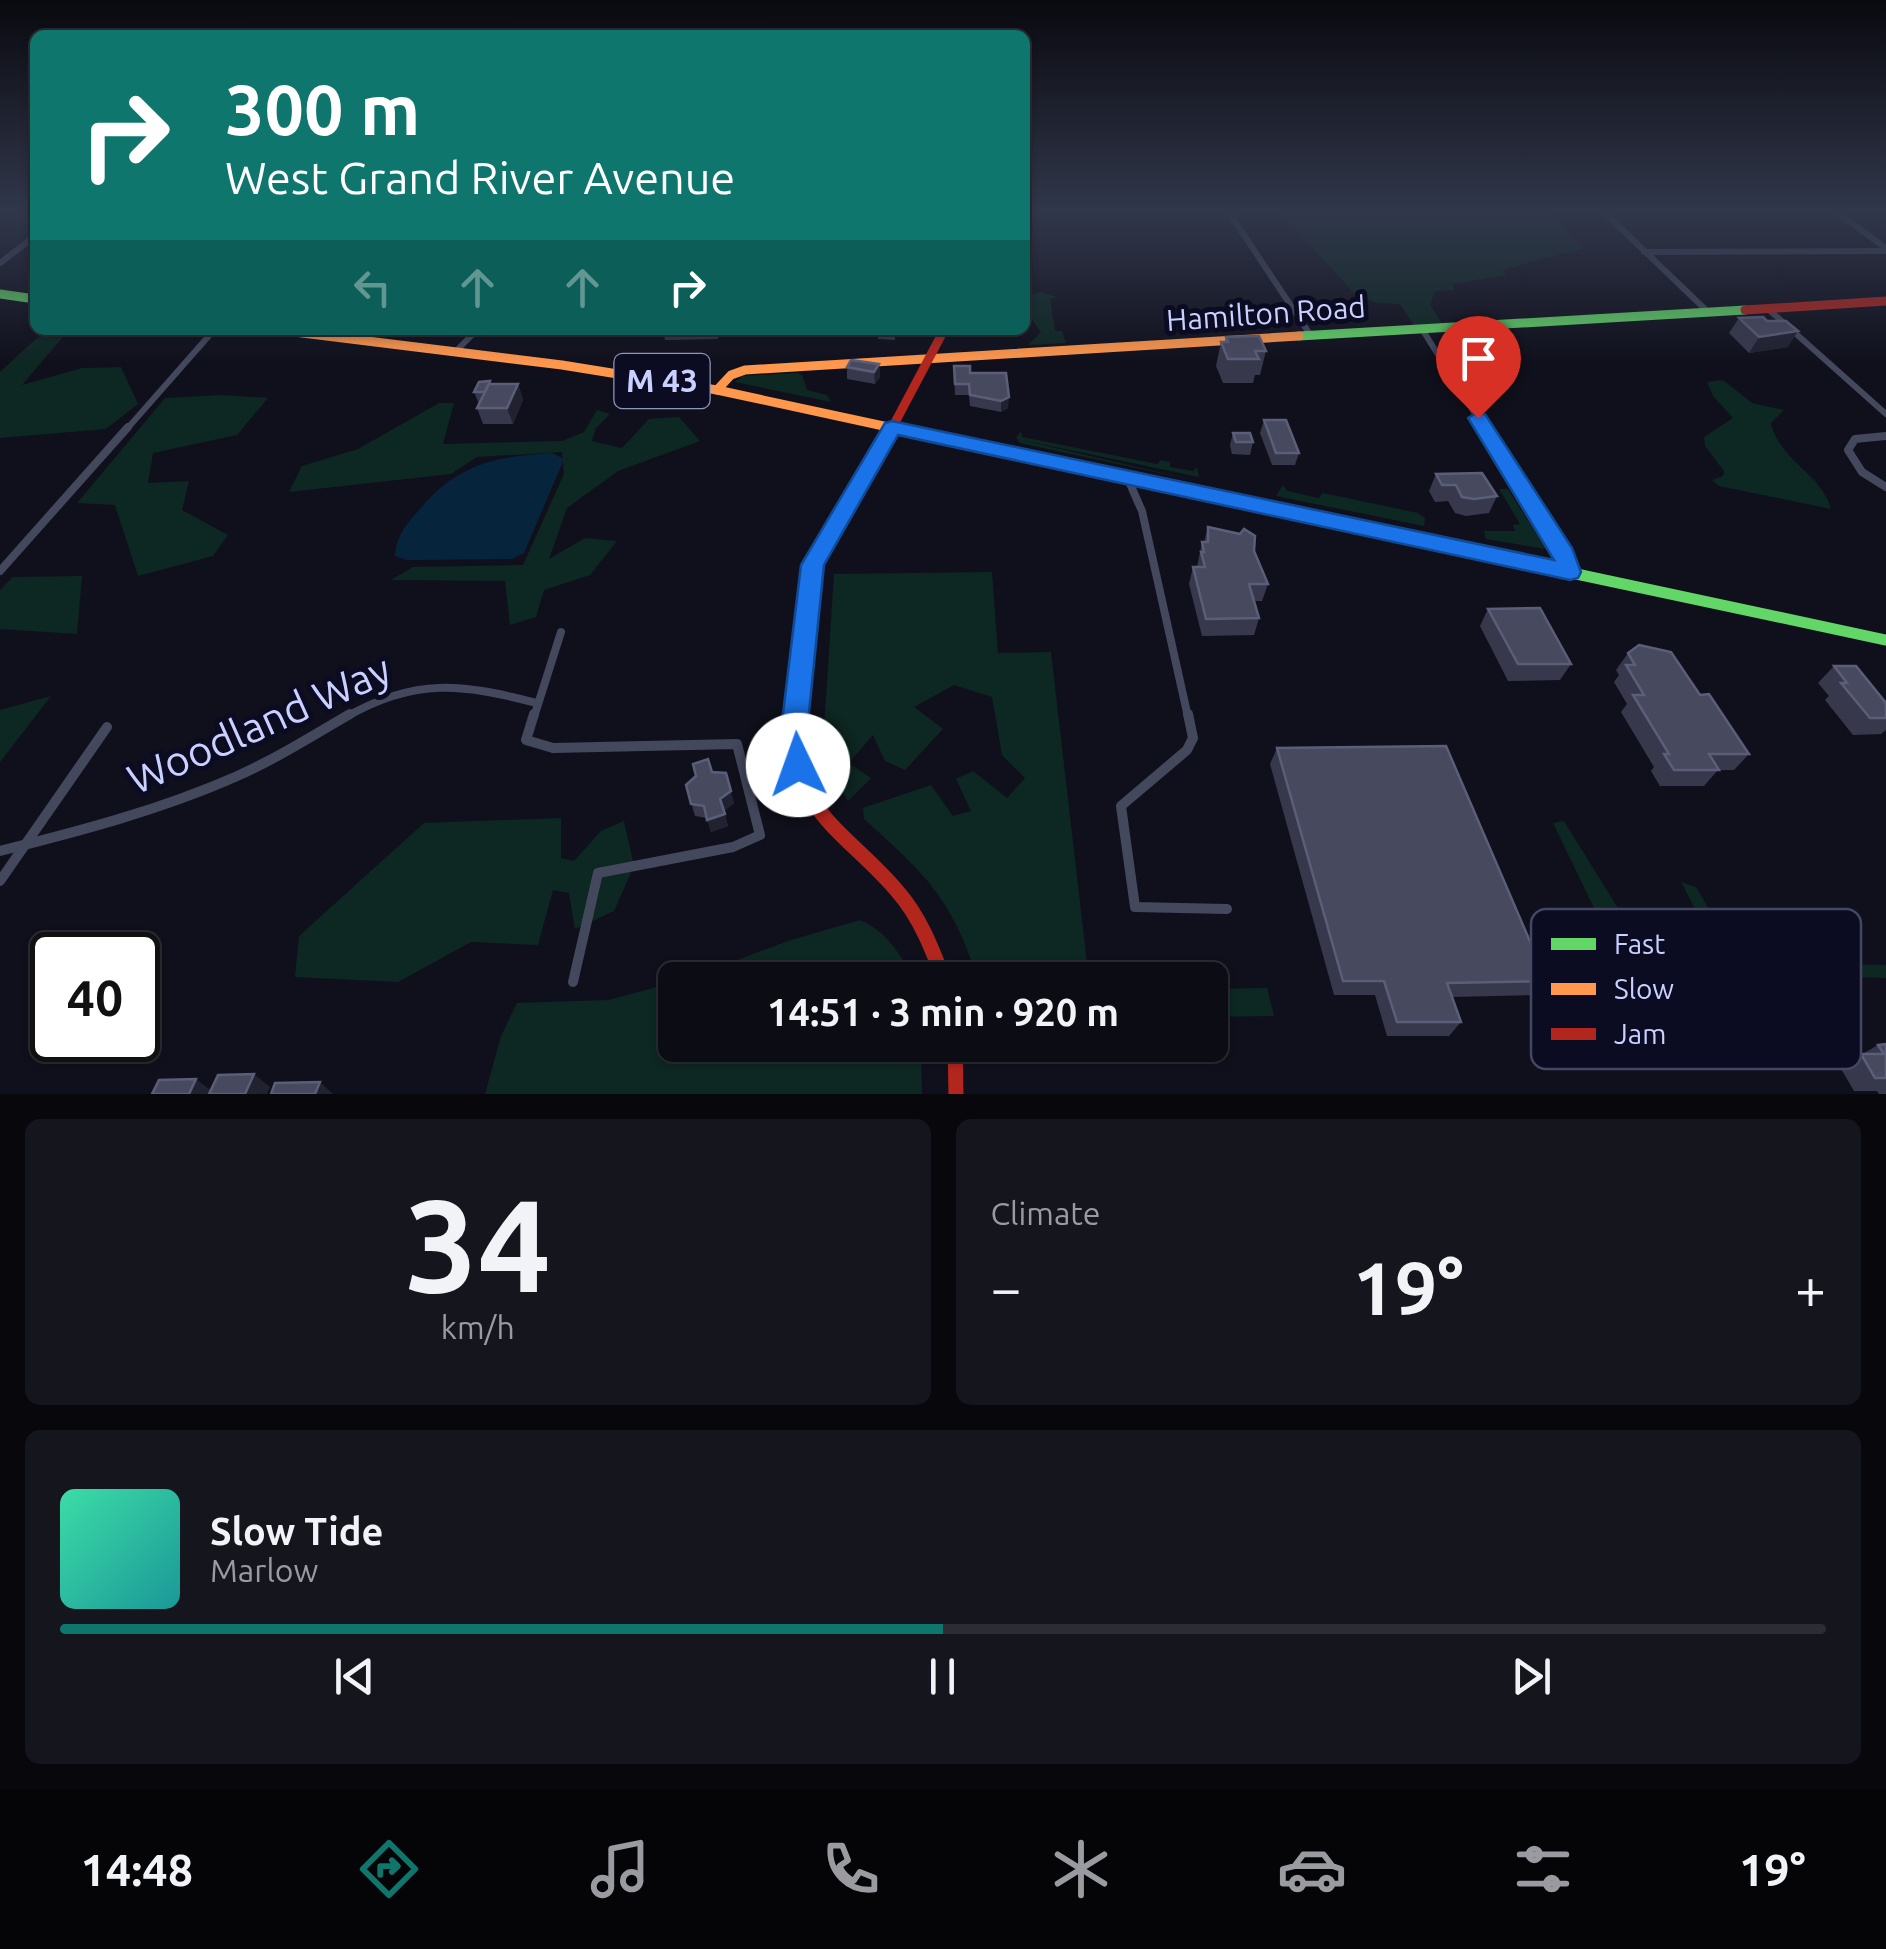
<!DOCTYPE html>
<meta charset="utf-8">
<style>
body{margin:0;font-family:Ubuntu,sans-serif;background:#15151e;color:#f1f3f6;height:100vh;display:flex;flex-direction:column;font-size:38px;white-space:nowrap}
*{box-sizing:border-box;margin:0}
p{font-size:32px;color:#9a9ba0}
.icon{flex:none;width:55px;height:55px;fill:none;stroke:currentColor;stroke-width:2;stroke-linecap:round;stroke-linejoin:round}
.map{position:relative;height:1094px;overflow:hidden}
.sheet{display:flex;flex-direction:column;gap:25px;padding:25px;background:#07070c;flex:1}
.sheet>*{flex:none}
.hud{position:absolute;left:30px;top:30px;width:1000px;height:305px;border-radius:15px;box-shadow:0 2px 8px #0004,0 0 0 2px #2c2c34;background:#0f766e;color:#fff;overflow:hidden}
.speed{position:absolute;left:30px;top:932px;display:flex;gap:20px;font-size:50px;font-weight:700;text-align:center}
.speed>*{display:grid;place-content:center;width:130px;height:130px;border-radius:50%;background:#0c0c15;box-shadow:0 2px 8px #0004,0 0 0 2px #2c2c34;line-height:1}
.speed .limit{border:5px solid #111;border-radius:15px;background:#fff;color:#111}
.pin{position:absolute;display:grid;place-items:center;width:85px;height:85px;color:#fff;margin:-102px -42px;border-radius:50% 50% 50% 0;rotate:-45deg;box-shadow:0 0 10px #0007}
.pin .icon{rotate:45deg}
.me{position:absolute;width:110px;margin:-55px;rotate:357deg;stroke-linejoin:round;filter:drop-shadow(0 0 8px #0008)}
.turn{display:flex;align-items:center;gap:35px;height:210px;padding:0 30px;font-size:45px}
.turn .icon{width:130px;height:130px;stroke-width:2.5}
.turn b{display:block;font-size:70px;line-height:85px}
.lanes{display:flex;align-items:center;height:95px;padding:0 30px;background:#0003;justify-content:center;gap:50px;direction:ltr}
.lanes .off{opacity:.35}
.big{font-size:75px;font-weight:700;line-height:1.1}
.sheet .card{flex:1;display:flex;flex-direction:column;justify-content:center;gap:15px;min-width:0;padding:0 35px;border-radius:15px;background:#15151e}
.sheet .dial{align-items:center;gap:0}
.dial b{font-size:130px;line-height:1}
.song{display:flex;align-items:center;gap:30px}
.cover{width:120px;height:120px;border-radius:15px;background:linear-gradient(135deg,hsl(160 70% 55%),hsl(180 70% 35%))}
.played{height:10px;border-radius:5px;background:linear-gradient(90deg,#0f766e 50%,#2c2c34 50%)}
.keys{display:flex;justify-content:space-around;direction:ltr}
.heat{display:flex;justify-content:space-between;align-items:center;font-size:55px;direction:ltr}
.sheet .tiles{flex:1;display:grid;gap:25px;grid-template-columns:1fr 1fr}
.card:last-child{grid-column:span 2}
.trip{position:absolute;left:658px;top:962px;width:570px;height:100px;border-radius:15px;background:#0c0c15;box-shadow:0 2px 8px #0004,0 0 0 2px #2c2c34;font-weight:700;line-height:100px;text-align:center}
.dock{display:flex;height:160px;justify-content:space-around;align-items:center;background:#050508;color:#9a9ba0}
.dock .icon{width:70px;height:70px}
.dock .active{color:#0f766e}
.dock b{font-size:45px;color:#f1f3f6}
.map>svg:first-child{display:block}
</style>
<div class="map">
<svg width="1886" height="1094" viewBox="0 0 1886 1094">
<rect width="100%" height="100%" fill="#10101c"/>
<g fill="#0d2722">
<path d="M1278,211H1548L1583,248L1503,270L1506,275L1452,284L1455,290L1435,291L1430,305L1443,325L1415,327L1400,304L1377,303L1355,294Z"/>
<path d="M1041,292L1057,297L1050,299L1055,331H1062L1066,343L1028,345L1041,332L1025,310L1029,306L1025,296Z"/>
<path d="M66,333L22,385L82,368L121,367L138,404L106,429L0,438V372L38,337Z"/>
<path d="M797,373L802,375L807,390L827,395L831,402L735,382L742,376Z"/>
<path d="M1723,380L1752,403L1784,410L1771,423C1779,460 1822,474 1831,509L1719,486L1712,480L1723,476L1724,471L1705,446L1704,437L1733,418L1713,396L1707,382Z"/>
<path d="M222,395L268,398L237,435L153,453L148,483L189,481L182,510L228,535L213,556L138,576L115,505L77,503L165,398Z"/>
<path d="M439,403H454L443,444L562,441L584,432L597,410L610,414L596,428L592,441L622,448L649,419L679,417L700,441L618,471L567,508L549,559L585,538L617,541L590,575L544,590L536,617L510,625L505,581L391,580L413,567L523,565L564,474L562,452L477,457L451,474L289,492L302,466L358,449Z"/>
<path d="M1021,431L1022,437L1157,464L1161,460L1170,462V467L1193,471L1197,467L1199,477L1017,439L1197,481L1020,443L1016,438Z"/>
<path d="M1283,485L1287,491L1319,498L1323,493L1418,513L1425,518L1424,526L1276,496Z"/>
<path d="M1499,489H1508L1546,549L1486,539L1484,531H1515L1513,525L1520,524Z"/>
<path d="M992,572L998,653L1051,652L1089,980H978C952,898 925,874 864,819L863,808L931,785L953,816L971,811L956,779L973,771L1007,798L1025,778L1002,755L992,697L954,685L914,707L943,729L905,770L885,761L873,735L849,763L871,778L848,801L831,773L823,743L834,574Z"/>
<path d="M82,576L77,634L0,629V590L13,577Z"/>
<path d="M51,696L0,762V710Z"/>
<path d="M561,818V858L574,861L601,831L624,821L634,866L614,911L575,929L569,893L553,890L538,945L471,942L398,982L295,977L299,936L424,823Z"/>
<path d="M1564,821L1634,934L1671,950L1714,945L1681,882L1696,887L1740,962L1886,965V978L1820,976L1774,979L1764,990H1642L1624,970L1553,823Z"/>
<path d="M860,920C886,931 902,955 913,980H684L791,940Z"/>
<path d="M675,982V1045H921L922,1094H485L501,1036L517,1003L609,1000Z"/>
<path d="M1267,988L1274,1016L1210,1017V989Z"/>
</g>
<path fill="#06253d" d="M552,453L564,459L524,553L512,559L407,560L395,556C397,534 406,525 420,509C457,464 496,456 552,453Z"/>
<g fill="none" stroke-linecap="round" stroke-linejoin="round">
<g stroke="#43485d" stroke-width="6">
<path d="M1228,211L1311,336"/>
<path d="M1603,211L1708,312"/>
<path d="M1835,211L1886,248"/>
<path d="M1644,252L1886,251"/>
<path d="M0,263L35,236"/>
<path d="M1767,308L1886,414"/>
<path d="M1422,329L1485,430"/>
<path d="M455,352L477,330"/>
<path d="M126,430L214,330"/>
</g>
<g stroke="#43485d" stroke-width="8">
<path d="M1484,427L1561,550L1570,572"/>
<path d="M1886,436L1855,439L1848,450L1862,472L1886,487"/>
<path d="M1127,477L1142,511L1188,717"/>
<path d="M0,571L128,427"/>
<path d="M346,717C416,677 462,684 537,703"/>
<path d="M534,717L561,632"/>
</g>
<g stroke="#43485d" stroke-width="10">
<path d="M534,714L526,740L553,748L737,744L760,835L733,847L598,873L573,982"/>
<path d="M1188,714L1193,738L1187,750L1121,806L1135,907L1227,909"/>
<path d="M749,791L802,778"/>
<path d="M0,851C80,831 160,810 235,777C276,759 312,736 350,714"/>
<path d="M0,881L107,727"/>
</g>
<g stroke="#63d668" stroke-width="9">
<path d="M0,294L35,299"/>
<path d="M1299,336L1745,310"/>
</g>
<path stroke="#63d668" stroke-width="11" d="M1553,569L1886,640"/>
<g stroke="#ff974d" stroke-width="9">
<path d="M278,330L562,365L717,390L902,430"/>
<path d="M717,390L731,375L745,370L1299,336"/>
</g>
<path stroke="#ff974d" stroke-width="11" d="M891,427L1072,466"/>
<g stroke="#b3261e" stroke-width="9">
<path d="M1745,310L1886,301"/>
<path d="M891,430L944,330"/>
</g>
<g stroke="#b3261e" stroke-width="11">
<path d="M1072,466L1553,569"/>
<path d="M796,717L814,560L893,427"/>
</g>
<g stroke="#b3261e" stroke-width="15">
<path d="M796,714C785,810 848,832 898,892C920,917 932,949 944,980"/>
<path d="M955,1045L956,1094"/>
</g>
</g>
<g fill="#37384c">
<path d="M1739,318L1767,321L1788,347L1749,353L1729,333Z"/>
<path d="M663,330H720L718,339L665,340Z"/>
<path d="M877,330H895V340L878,339Z"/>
<path d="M1226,337L1266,351L1260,375H1255L1253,383H1223L1216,366L1221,342H1225Z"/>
<path d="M879,364L880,377L875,384L847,379V367Z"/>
<path d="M954,366L970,373H1006L1008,408L1001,412L970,406L969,395H955Z"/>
<path d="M491,384H518L523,400L513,424H483L477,408L479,404L474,392Z"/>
<path d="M1264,420L1299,453L1295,465H1272L1260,433Z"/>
<path d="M1233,433L1253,442L1250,455L1232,454L1230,445Z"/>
<path d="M1436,474L1497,496L1489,513L1466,516L1455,513L1448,501L1435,502L1429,491Z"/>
<path d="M1208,527L1254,551L1268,584L1262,601H1254L1259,618L1254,635L1202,636L1189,584L1193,567H1197L1202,542H1204Z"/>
<path d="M1488,609L1571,664L1560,680L1508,681L1480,626Z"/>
<path d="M1628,653L1700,695L1749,754L1734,770H1718L1704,786H1660L1651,771L1654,767L1621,712L1627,704L1614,682L1619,675L1616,670Z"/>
<path d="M1834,666L1886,703V730L1881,734L1853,735L1825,700L1829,696L1818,683Z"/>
<path d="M1277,748L1547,981L1534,995L1452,997L1461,1022L1449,1036H1387L1375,995H1334L1270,764Z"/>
<path d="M712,772L734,803L724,811L728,826L711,832L707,818L695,816L686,785Z"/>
<path d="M1886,1044V1094H1879L1877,1091H1854L1840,1067L1878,1045Z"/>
</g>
<g fill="#212130">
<path d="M1798,331L1788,347L1749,353L1759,337Z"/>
<path d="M879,364L880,377L875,384L874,372Z"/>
<path d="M518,384L523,400L513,424L507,408Z"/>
<path d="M1009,397L1008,408L1001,412V401Z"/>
<path d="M731,791L734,803L724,811L720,799Z"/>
<path d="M725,814L728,826L711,832L707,820Z"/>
<path d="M254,1074L270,1087L267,1094H245Z"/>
<path d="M196,1079L213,1092V1094H189Z"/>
<path d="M320,1082L333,1094H315Z"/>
</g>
<g fill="#47495f" stroke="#5b5e78" stroke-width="2.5">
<path d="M1763,317L1767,321H1786L1798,331L1759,337L1739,318Z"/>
<path d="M1259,336L1266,351H1255L1259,359H1228L1221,342H1228L1226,337Z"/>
<path d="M851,360L879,364L874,372L847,367Z"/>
<path d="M954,366H970V373H1006L1009,397L1001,401L970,395L969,384H955Z"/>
<path d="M490,381L485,392H474L479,382Z"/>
<path d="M489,384H518L507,408H477Z"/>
<path d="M1264,420H1286L1299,453H1276Z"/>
<path d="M1233,433H1250L1253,442H1236Z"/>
<path d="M1482,473L1497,496L1474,499L1462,497L1456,485H1442L1436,474Z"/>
<path d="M1208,527L1240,534L1244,529L1255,536L1254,551L1268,584H1249L1259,618L1206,619L1193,567H1205L1201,552H1204L1202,542H1208Z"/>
<path d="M1540,608L1571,664H1518L1488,609Z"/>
<path d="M1639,645L1671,652L1700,695L1709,694L1749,754H1709L1719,770H1674L1664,754H1669L1633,695H1644L1626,665H1635L1628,653Z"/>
<path d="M1834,666H1856L1886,703V718H1870L1841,683H1847Z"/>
<path d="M1446,746L1547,981L1447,983L1461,1022H1397L1384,981H1343L1277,748Z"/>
<path d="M708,759L712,772L726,773L731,791L720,799L725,814L707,820L704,806L691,804L686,785L696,776L693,764Z"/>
<path d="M1886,1044V1078H1875L1861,1054H1884L1878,1045Z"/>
<path d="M254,1074L245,1094H209L218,1075Z"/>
<path d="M196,1079L189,1094H152L159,1080Z"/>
<path d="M320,1082L315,1094H271L275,1083Z"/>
</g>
<linearGradient id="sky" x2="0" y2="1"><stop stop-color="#09090f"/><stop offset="0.58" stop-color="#31374b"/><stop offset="1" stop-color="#31374b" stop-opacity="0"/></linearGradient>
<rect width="1886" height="364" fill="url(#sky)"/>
<path fill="#1a73e8" stroke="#114b97" stroke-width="2.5" d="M1478,412L1485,414L1572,548L1581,572L1578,578L1570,580L898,435L824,565L808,722L812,765L808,773L798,776L788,773L782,722L801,565L885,423L892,421L1554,560L1468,418Z"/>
<g text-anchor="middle" stroke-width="10" stroke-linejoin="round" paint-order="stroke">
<g font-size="30" fill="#cad0ff" stroke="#0b0c21">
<text transform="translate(1266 314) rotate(-4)" y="10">Hamilton Road</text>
</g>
<rect fill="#0b0c21" stroke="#9195bc" stroke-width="2.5" x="614.5" y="354" width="95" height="54" rx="8"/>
<g font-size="32" font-weight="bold" fill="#cad0ff">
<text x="662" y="392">M 43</text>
</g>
<g font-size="42" fill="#cad0ff" stroke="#0b0c21">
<text transform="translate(259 724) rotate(-24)" y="15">Woodland Way</text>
</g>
</g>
<rect x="1531" y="909" width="330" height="160" rx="15" fill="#0b0c21" stroke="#444764" stroke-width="2.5"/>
<rect x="1551" y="938" width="45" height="12" fill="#63d668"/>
<rect x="1551" y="983" width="45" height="12" fill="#ff974d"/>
<rect x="1551" y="1028" width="45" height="12" fill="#b3261e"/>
<g font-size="28" fill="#cad0ff">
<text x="1614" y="954">Fast</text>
<text x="1614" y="999">Slow</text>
<text x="1614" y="1044">Jam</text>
</g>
</svg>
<div class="speed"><div class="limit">40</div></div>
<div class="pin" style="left:1478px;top:418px;background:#d93025"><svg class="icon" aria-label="arrive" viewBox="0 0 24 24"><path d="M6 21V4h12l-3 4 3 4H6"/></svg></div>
<svg class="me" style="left:798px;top:765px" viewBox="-20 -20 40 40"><circle r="19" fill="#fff"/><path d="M0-13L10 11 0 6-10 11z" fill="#1a73e8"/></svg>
<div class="trip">14:51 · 3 min · 920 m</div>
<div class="hud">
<div class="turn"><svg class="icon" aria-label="right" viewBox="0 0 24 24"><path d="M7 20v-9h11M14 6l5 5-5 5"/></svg><div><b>300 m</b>West Grand River Avenue</div></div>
<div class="lanes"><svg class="icon off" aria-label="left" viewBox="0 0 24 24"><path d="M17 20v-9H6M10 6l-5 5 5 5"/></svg><svg class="icon off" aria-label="ahead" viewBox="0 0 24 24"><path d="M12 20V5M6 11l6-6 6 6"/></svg><svg class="icon off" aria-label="ahead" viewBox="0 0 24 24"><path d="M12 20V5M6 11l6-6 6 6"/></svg><svg class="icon" aria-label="right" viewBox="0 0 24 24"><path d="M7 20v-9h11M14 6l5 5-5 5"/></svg></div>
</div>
</div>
<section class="sheet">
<div class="tiles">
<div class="card dial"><b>34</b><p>km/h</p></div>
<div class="card"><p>Climate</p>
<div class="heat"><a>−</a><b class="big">19°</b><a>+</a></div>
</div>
<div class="card">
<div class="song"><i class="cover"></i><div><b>Slow Tide</b><p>Marlow</p></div></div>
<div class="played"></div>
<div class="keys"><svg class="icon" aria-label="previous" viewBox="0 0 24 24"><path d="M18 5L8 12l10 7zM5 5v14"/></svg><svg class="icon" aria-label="pause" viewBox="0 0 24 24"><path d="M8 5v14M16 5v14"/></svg><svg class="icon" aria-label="next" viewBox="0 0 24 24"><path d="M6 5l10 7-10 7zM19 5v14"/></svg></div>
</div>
</div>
</section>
<nav class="dock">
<b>14:48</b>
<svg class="icon active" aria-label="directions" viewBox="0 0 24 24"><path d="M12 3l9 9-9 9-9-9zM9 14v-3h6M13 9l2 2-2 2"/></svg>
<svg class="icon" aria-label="music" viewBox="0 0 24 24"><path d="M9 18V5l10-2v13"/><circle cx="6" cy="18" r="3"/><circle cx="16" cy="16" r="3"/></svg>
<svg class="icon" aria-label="phone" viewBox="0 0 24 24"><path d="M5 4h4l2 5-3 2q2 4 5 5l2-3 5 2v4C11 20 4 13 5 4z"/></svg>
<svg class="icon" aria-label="climate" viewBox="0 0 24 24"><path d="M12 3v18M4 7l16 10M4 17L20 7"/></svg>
<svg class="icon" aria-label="car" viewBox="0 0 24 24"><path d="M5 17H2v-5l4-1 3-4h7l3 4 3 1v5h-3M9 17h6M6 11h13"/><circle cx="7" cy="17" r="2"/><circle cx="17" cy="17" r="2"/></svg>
<svg class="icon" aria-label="filters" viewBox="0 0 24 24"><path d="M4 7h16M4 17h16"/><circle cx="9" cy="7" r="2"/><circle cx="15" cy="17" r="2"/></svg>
<b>19°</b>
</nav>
